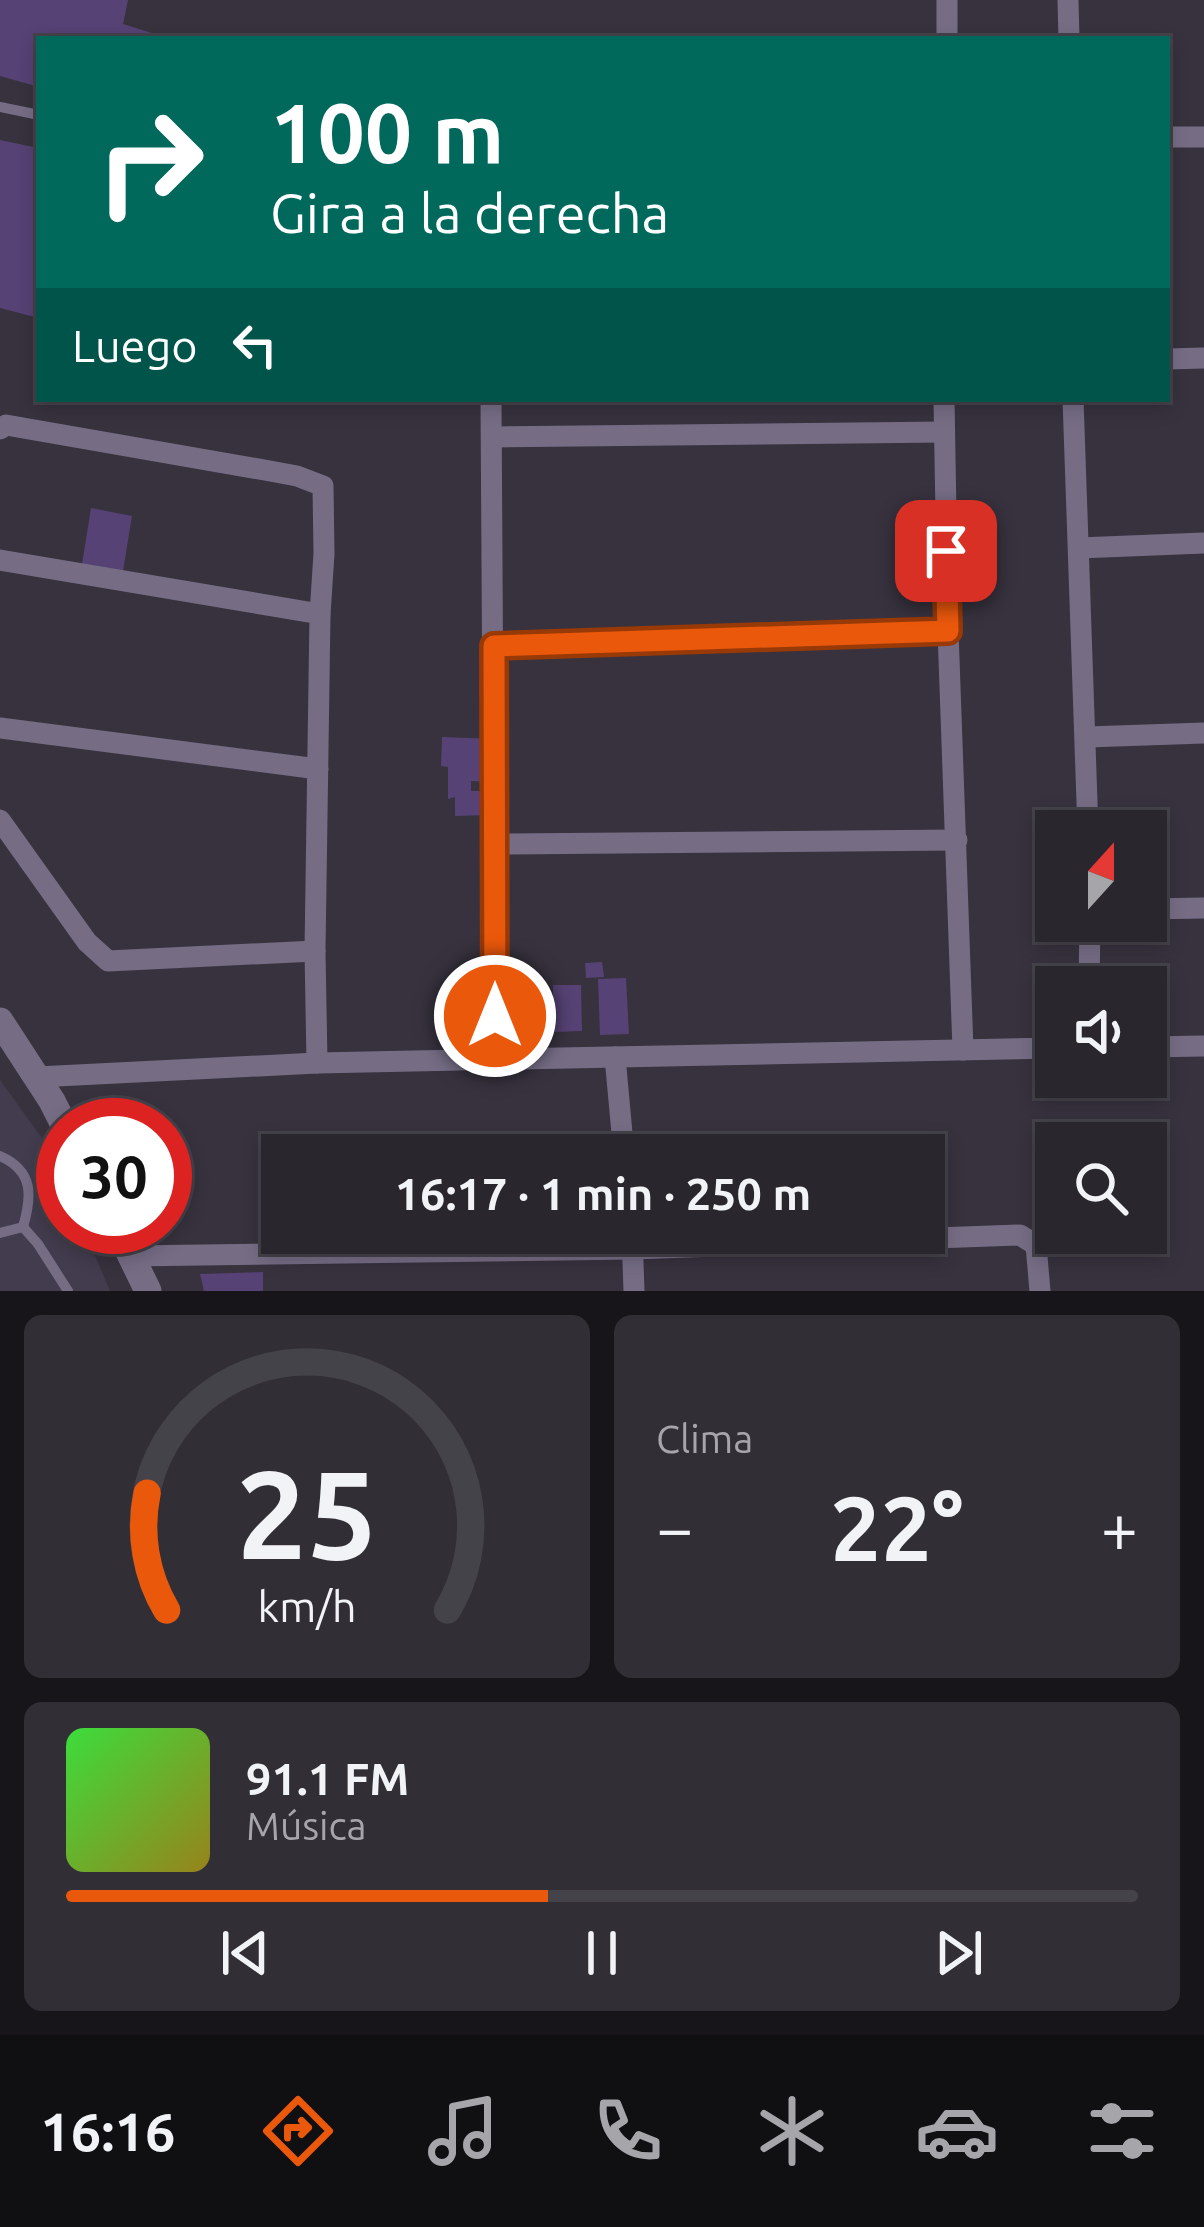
<!DOCTYPE html>
<html lang="es">
<meta charset="utf-8">
<style>
body{margin:0;font-family:Ubuntu,sans-serif;background:#312e36;color:#f1f3f6;height:100vh;display:flex;flex-direction:column;font-size:45px;white-space:nowrap}
*{box-sizing:border-box;margin:0}
p{font-size:39px;color:#a5a5aa}
.icon{flex:none;width:66px;height:66px;fill:none;stroke:currentColor;stroke-width:2;stroke-linecap:round;stroke-linejoin:round}
.map{position:relative;height:1291px;overflow:hidden}
.details{display:flex;flex-direction:column;gap:24px;padding:24px;background:#171519;flex:1}
.details>*{flex:none}
.hud{position:absolute;left:36px;top:36px;width:1134px;height:366px;border-radius:0px;box-shadow:0 6px 18px #0003,0 0 0 3px #45434a;background:#00695c;color:#fff;overflow:hidden}
.needle{width:78px;rotate:21deg}
.controls{position:absolute;left:1035px;top:810px;display:grid;gap:24px}
.controls a{display:grid;place-items:center;width:132px;height:132px;border-radius:0px;background:#29262e;box-shadow:0 6px 18px #0003,0 0 0 3px #45434a;font-size:60px}
.speed{position:absolute;left:36px;top:1098px;display:flex;gap:24px;font-size:60px;font-weight:700;text-align:center}
.speed>*{display:grid;place-content:center;width:156px;height:156px;border-radius:50%;background:#29262e;box-shadow:0 6px 18px #0003,0 0 0 3px #45434a;line-height:1}
.speed .limit{border:18px solid #d22;background:#fff;color:#111}
.pin{position:absolute;display:grid;place-items:center;width:102px;height:102px;color:#fff;margin:-51px;border-radius:24px;box-shadow:0 6px 18px #0006}
.me{position:absolute;width:132px;margin:-66px;rotate:0deg;stroke-linejoin:round;filter:drop-shadow(0 0 9px #0008)}
.turn{display:flex;align-items:center;gap:42px;height:252px;padding:0 36px;font-size:54px}
.turn .icon{width:156px;height:156px;stroke-width:2.5}
.turn b{display:block;font-size:84px;line-height:102px}
.then{display:flex;align-items:center;height:114px;padding:0 36px;background:#0003;gap:24px;font-size:45px}
.big{font-size:90px;font-weight:700;line-height:1.1}
.details .card{flex:1;display:flex;flex-direction:column;justify-content:center;gap:18px;min-width:0;padding:0 42px;border-radius:18px;background:#312e36}
.details .dial{align-items:center;gap:0}
.dial svg{height:312px;overflow:visible;fill:none;stroke:#45434a;stroke-width:7;stroke-linecap:round;text-anchor:middle}
.dial text{fill:#f1f3f6;stroke:none}
.song{display:flex;align-items:center;gap:36px}
.cover{width:144px;height:144px;border-radius:18px;background:linear-gradient(135deg,hsl(120 70% 55%),hsl(50 70% 35%))}
.played{height:12px;border-radius:6px;background:linear-gradient(90deg,#ea580c 45%,#45434a 45%)}
.keys{display:flex;justify-content:space-around;direction:ltr}
.heat{display:flex;justify-content:space-between;align-items:center;font-size:66px;direction:ltr}
.details .tiles{flex:1;display:grid;gap:24px;grid-template-columns:1fr 1fr}
.card:last-child{grid-column:span 2}
.trip{position:absolute;left:261px;top:1134px;width:684px;height:120px;border-radius:0px;background:#29262e;box-shadow:0 6px 18px #0003,0 0 0 3px #45434a;font-weight:700;line-height:120px;text-align:center}
.menu{display:flex;height:192px;justify-content:space-around;align-items:center;background:#100f12;color:#a5a5aa}
.menu .icon{width:84px;height:84px}
.menu .on{color:#ea580c}
.menu b{font-size:54px;color:#f1f3f6}
.map>svg:first-child{display:block}
</style>
<div class="map">
<svg width="1204" height="1291" viewBox="0 0 1204 1291">
<rect width="100%" height="100%" fill="#37323e"/>
<path fill="#423c4e" d="M0,1080L52,1152L63,1179V1227H83L110,1291H0Z"/>
<g fill="#564274">
<path d="M0,0H128L123,24L171,39H39V87L0,76Z"/>
<path d="M37,125H39V318L0,308V140L33,147Z"/>
<path d="M91,508L132,516L123,571L82,564Z"/>
<path d="M442,737L492,739L491,782L471,781V791H487L488,815L455,816V797L448,799V767L441,766Z"/>
<path d="M602,962L604,977L586,978L585,963Z"/>
<path d="M626,978L629,1034L600,1035L598,979Z"/>
<path d="M553,985H581L582,1031L553,1032Z"/>
<path d="M310,1233H340L341,1242L311,1245Z"/>
<path d="M263,1272V1291H204L200,1274Z"/>
</g>
<g fill="none" stroke-linecap="round" stroke-linejoin="round">
<g stroke="#766d85" stroke-width="10">
<path d="M0,107L39,115"/>
<path d="M0,1156C34,1171 32,1196 23,1227L0,1233"/>
<path d="M23,1227L38,1244L68,1291"/>
</g>
<g stroke="#766d85" stroke-width="21">
<path d="M1068,0L1069,39"/>
<path d="M947,39V0"/>
<path d="M1167,137H1204"/>
<path d="M1167,359L1204,358"/>
<path d="M491,399L495,1059"/>
<path d="M944,399L948,631L963,1050"/>
<path d="M1073,399L1088,831"/>
<path d="M0,429L6,425L270,471L297,476L323,486L324,554L320,614"/>
<path d="M492,437L944,432"/>
<path d="M1079,548L1204,543"/>
<path d="M0,560L320,614L315,951L108,961L87,942L0,820"/>
<path d="M494,646L948,631"/>
<path d="M0,728L318,769"/>
<path d="M1087,737L1204,733"/>
<path d="M496,844L957,840"/>
<path d="M1146,909L1204,908"/>
<path d="M315,951L317,1063"/>
<path d="M1089,987L1090,921"/>
<path d="M1146,1047L1204,1046"/>
<path d="M615,1057L624,1155"/>
<path d="M37,1077L317,1063L1056,1048"/>
<path d="M632,1233L634,1291"/>
<path d="M131,1256L633,1249L1020,1235L1036,1245L1040,1291"/>
</g>
<g stroke="#766d85" stroke-width="27">
<path d="M0,1021L52,1101L64,1125"/>
<path d="M117,1227L148,1291"/>
</g>
</g>
<g fill="none" stroke-linecap="round" stroke-linejoin="round">
<g stroke="#983908" stroke-width="30">
<path id="route" d="M495,1016L494,646L948,631L946,551"/>
</g>
<use href="#route" stroke="#ea580c" stroke-width="21"/>
</g>
</svg>
<div class="controls">
<a><svg class="needle" viewBox="-14 -14 28 28"><path d="M0-13l5 13h-10z" fill="#e53935"/><path d="M0 13l5-13h-10z" fill="#a5a5aa"/></svg></a>
<a><svg class="icon" aria-label="sound" viewBox="0 0 24 24"><path d="M4 9h4l5-4v14l-5-4H4zM17 9q2 3 0 6"/></svg></a>
<a><svg class="icon" aria-label="search" viewBox="0 0 24 24"><circle cx="10" cy="10" r="6"/><path d="M15 15l6 6"/></svg></a>
</div>
<div class="speed"><div class="limit">30</div></div>
<div class="pin" style="left:946px;top:551px;background:#d93025"><svg class="icon" aria-label="arrive" viewBox="0 0 24 24"><path d="M6 21V4h12l-3 4 3 4H6"/></svg></div>
<svg class="me" style="left:495px;top:1016px" viewBox="-20 -20 40 40"><circle r="17" fill="#ea580c" stroke="#fff" stroke-width="3"/><path d="M0-11L8 9 0 5-8 9z" fill="#fff"/></svg>
<div class="trip">16:17 · 1 min · 250 m</div>
<div class="hud">
<div class="turn"><svg class="icon" aria-label="right" viewBox="0 0 24 24"><path d="M7 20v-9h11M14 6l5 5-5 5"/></svg><div><b>100 m</b>Gira a la derecha</div></div>
<div class="then">Luego<svg class="icon" aria-label="left" viewBox="0 0 24 24"><path d="M17 20v-9H6M10 6l-5 5 5 5"/></svg></div>
</div>
</div>
<section class="details">
<div class="tiles">
<div class="card dial"><svg viewBox="0 0 100 80">
<path d="M14 69A42 42 0 1 1 86 69"/>
<path d="M14 69A42 42 0 0 1 9 39" stroke="#ea580c"/>
<text x="50" y="56" font-size="32" font-weight="700">25</text>
<text x="50" y="72" font-size="11">km/h</text>
</svg></div>
<div class="card"><p>Clima</p>
<div class="heat"><a>−</a><b class="big">22°</b><a>+</a></div>
</div>
<div class="card">
<div class="song"><i class="cover"></i><div><b>91.1 FM</b><p>Música</p></div></div>
<div class="played"></div>
<div class="keys"><svg class="icon" aria-label="previous" viewBox="0 0 24 24"><path d="M18 5L8 12l10 7zM5 5v14"/></svg><svg class="icon" aria-label="pause" viewBox="0 0 24 24"><path d="M8 5v14M16 5v14"/></svg><svg class="icon" aria-label="next" viewBox="0 0 24 24"><path d="M6 5l10 7-10 7zM19 5v14"/></svg></div>
</div>
</div>
</section>
<nav class="menu">
<b>16:16</b>
<svg class="icon on" aria-label="directions" viewBox="0 0 24 24"><path d="M12 3l9 9-9 9-9-9zM9 14v-3h6M13 9l2 2-2 2"/></svg>
<svg class="icon" aria-label="music" viewBox="0 0 24 24"><path d="M9 18V5l10-2v13"/><circle cx="6" cy="18" r="3"/><circle cx="16" cy="16" r="3"/></svg>
<svg class="icon" aria-label="phone" viewBox="0 0 24 24"><path d="M5 4h4l2 5-3 2q2 4 5 5l2-3 5 2v4C11 20 4 13 5 4z"/></svg>
<svg class="icon" aria-label="climate" viewBox="0 0 24 24"><path d="M12 3v18M4 7l16 10M4 17L20 7"/></svg>
<svg class="icon" aria-label="car" viewBox="0 0 24 24"><path d="M5 17H2v-5l4-1 3-4h7l3 4 3 1v5h-3M9 17h6M6 11h13"/><circle cx="7" cy="17" r="2"/><circle cx="17" cy="17" r="2"/></svg>
<svg class="icon" aria-label="filters" viewBox="0 0 24 24"><path d="M4 7h16M4 17h16"/><circle cx="9" cy="7" r="2"/><circle cx="15" cy="17" r="2"/></svg>
</nav>
